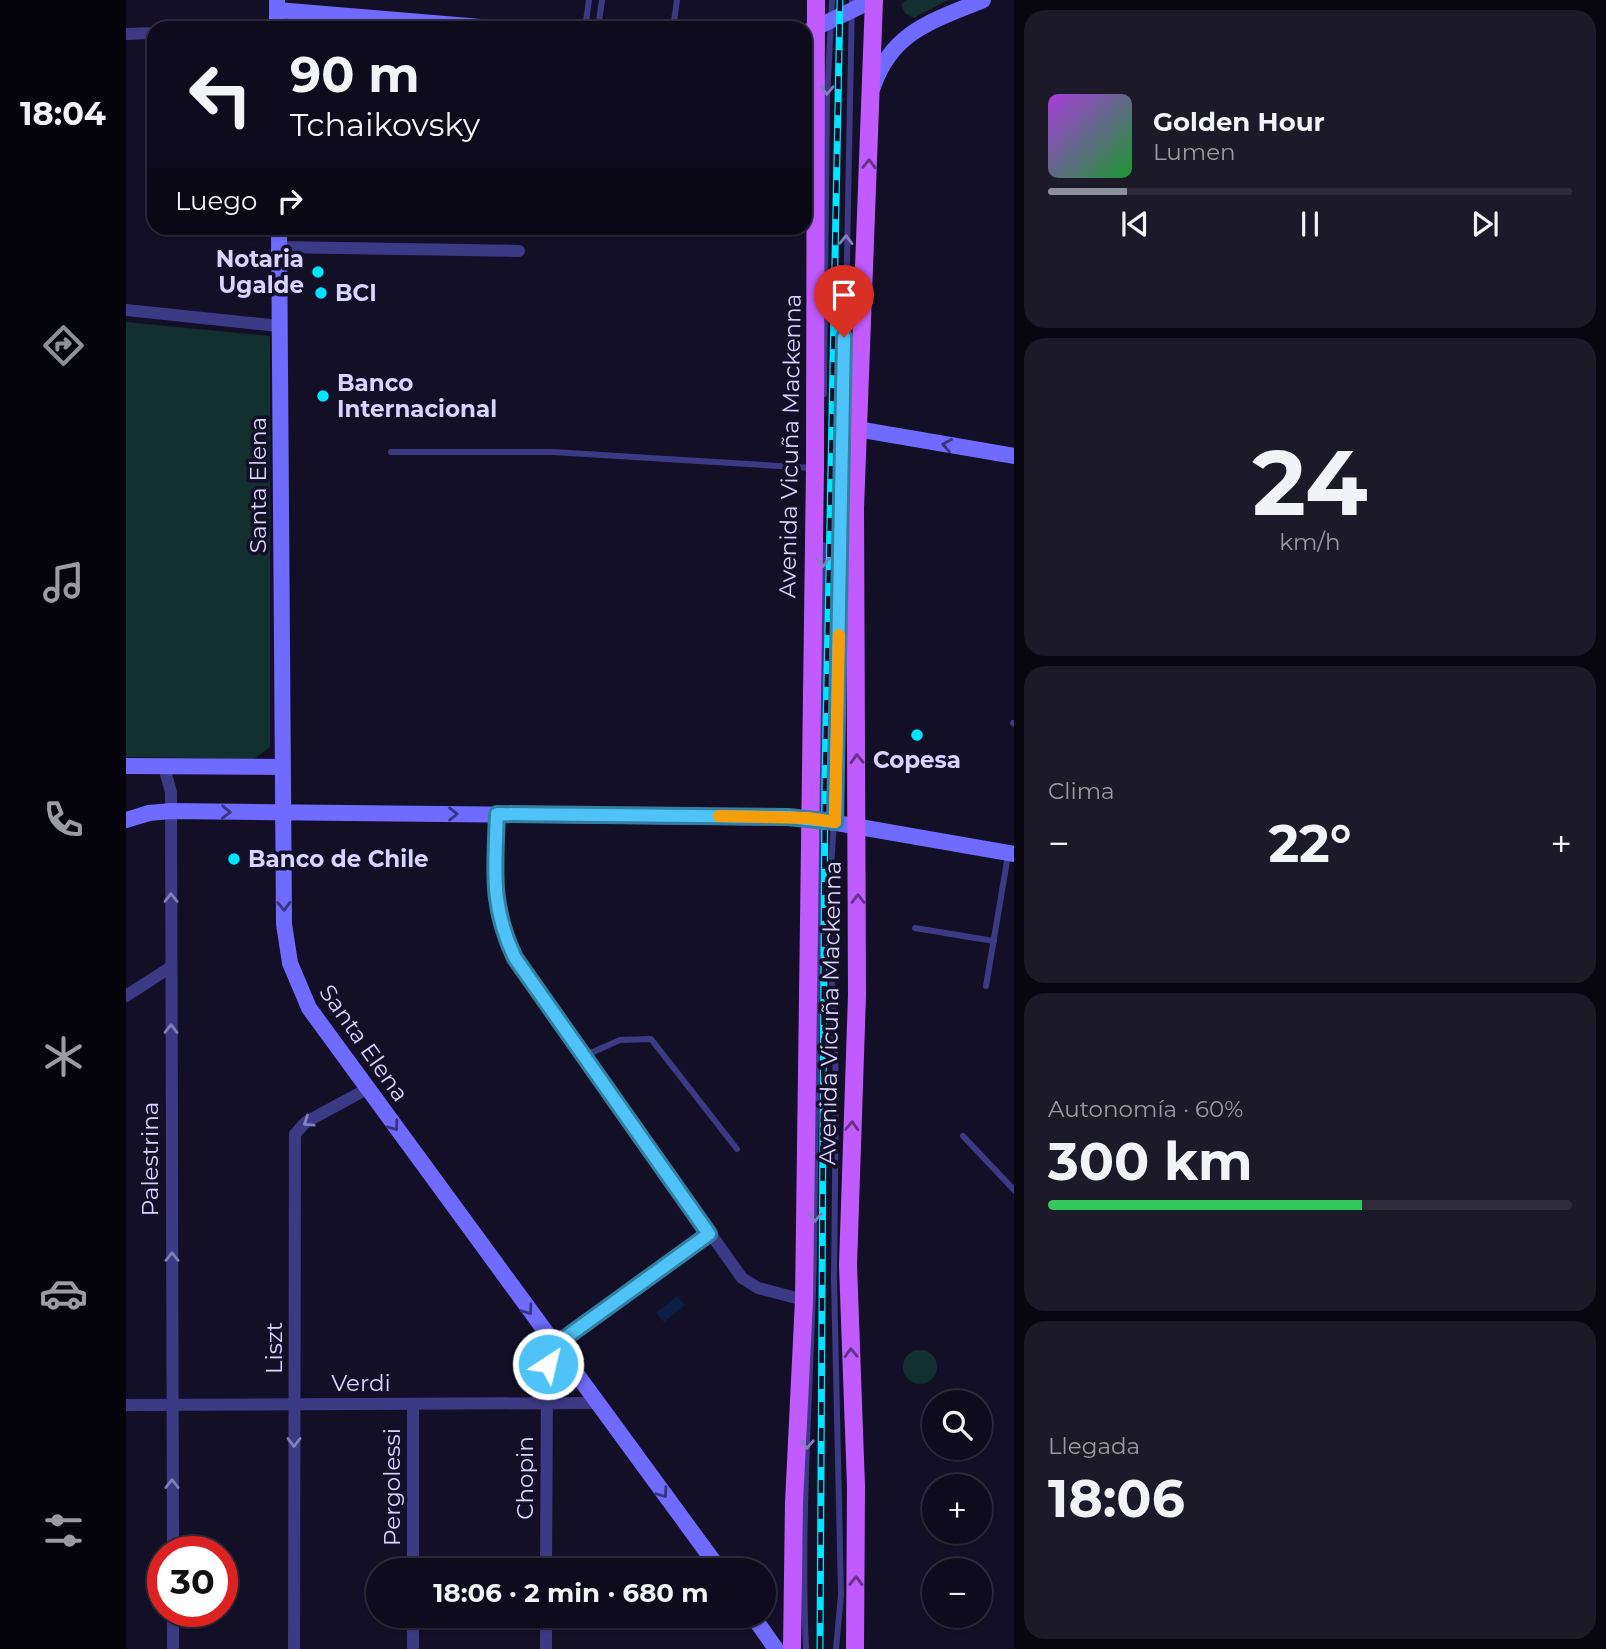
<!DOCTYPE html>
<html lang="es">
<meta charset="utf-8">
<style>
body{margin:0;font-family:Montserrat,sans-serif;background:#1c1929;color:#f1f3f6;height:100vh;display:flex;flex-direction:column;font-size:26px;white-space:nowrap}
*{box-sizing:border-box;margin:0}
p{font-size:23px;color:#9b9ba3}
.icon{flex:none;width:38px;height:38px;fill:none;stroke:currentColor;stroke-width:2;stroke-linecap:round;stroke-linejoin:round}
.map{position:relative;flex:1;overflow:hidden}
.details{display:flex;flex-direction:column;gap:10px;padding:10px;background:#08060f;width:592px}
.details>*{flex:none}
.hud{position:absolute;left:21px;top:21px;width:665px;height:214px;border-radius:21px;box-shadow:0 2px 5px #0004,0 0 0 2px #2e2b3b;background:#0e0b1c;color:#f1f3f6;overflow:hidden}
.controls{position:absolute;left:796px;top:1390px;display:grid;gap:14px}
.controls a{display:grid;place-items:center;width:70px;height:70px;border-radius:50%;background:#0e0b1c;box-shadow:0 2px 5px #0004,0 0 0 2px #2e2b3b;font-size:35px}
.speed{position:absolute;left:21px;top:1536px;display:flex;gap:14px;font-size:35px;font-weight:700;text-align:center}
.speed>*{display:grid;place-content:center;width:91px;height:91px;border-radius:50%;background:#0e0b1c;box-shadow:0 2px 5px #0004,0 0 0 2px #2e2b3b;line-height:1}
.speed .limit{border:10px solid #d22;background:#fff;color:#111}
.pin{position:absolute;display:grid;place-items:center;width:60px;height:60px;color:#fff;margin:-72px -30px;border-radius:50% 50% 50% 0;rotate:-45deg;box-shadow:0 0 7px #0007}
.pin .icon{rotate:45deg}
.me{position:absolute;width:77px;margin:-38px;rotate:35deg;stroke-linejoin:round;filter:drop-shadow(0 0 5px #0008)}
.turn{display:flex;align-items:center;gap:24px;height:147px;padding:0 28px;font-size:32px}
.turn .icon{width:91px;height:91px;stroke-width:2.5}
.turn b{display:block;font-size:49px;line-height:60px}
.then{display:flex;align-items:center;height:66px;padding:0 28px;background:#0003;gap:14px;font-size:26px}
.big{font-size:52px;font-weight:700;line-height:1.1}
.details .widget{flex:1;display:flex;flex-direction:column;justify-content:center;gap:10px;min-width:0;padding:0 24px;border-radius:21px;background:#1c1929}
.details .dial{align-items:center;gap:0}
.dial b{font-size:91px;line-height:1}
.song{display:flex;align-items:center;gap:21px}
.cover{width:84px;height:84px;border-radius:10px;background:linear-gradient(135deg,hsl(280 70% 55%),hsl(130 70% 35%))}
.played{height:7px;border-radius:4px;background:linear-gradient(90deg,#8c9099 15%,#2e2b3b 15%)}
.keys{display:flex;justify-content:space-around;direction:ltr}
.heat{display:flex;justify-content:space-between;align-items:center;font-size:38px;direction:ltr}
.charge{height:10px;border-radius:5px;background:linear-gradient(90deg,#34c759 60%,#2e2b3b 0)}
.trip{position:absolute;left:240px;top:1558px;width:410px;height:70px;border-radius:35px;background:#0e0b1c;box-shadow:0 2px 5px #0004,0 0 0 2px #2e2b3b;font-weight:700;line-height:70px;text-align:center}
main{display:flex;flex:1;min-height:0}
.menu{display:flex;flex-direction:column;width:126px;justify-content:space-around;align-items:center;background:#06040b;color:#9b9ba3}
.menu .icon{width:49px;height:49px}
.menu .active{color:#8c9099}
.menu b{font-size:32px;color:#f1f3f6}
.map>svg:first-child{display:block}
</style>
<main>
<nav class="menu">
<b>18:04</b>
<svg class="icon active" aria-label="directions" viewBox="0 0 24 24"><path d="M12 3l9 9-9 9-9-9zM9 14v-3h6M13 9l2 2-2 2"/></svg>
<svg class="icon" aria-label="music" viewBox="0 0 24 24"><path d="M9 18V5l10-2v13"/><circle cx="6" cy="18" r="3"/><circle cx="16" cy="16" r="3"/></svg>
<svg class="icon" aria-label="phone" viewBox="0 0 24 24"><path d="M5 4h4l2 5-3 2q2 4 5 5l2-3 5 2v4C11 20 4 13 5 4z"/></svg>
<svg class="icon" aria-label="climate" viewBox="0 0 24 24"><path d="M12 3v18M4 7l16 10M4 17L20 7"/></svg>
<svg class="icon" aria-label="car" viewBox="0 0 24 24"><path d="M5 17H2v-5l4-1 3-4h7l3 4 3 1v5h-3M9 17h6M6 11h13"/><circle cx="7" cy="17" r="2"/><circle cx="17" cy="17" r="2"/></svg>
<svg class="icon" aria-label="filters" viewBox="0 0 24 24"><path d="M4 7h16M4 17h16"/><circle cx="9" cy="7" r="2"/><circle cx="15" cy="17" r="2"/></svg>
</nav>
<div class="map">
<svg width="889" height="1649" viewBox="0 0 889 1649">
<rect width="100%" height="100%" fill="#130f26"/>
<g fill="#12302f">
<path d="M781,0H822L788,18L779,13L775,4Z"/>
<path d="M0,322L144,336V747L128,759L0,757Z"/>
<circle cx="794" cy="1367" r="17"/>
</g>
<path fill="#0a1f44" d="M551,1296L559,1305L538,1322L530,1313Z"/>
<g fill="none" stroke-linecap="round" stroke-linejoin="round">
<g stroke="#3d3a85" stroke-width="6">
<path d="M459,28L463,0"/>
<path d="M472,28L476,0"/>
<path d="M547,28L551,0"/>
<path d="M698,394L701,99L706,0"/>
<path d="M265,452H427L686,468"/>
<path d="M887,723L889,724"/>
<path d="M789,928L868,941"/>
<path d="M860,986L882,855"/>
<path d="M458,1056L494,1040L525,1039L611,1149"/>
<path d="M837,1136L889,1191"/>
<path d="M680,1649C674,1518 685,1386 688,1255C693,1019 696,782 697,545"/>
<path d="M710,1649L715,1595L708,1280L710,1081L703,901L711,771L726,0"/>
</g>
<g stroke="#3d3a85" stroke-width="12">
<path d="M0,34L28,33"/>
<path d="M153,247L393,251"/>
<path d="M0,310L153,326"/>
<path d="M38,767L45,792L47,1552"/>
<path d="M371,814C369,868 365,908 389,958L616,1278L632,1288L678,1300"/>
<path d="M0,996L45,967"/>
<path d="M0,1405L471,1403"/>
<path d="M287,1570V1404"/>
<path d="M420,1570L421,1373L428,1346L583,1234"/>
<path d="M47,1612V1649"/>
<path d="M168,1649L169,1134L180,1122L241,1089"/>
<path d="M287,1649V1615"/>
<path d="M420,1649V1615"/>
</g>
<g stroke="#6f6bff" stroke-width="16">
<path d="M151,0V28"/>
<path d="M151,10L367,28"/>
<path d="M679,33L747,0"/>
<path d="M747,87C766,31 807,21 857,0"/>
<path d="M153,228L158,924L164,963L183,1008L594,1570"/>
<path d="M731,429L889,456"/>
<path d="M0,766L156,767"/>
<path d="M0,820L23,813L45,811L682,818L889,854"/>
<path d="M626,1615L650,1649"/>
</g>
<g stroke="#c25bff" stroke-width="18">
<path d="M666,1649L668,1503L678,1300L689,468L690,0"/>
<path d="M729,1649L730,1486L722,1265L731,995L729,508L748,0"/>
</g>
<g stroke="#00e5ff" stroke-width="7">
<path id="rail" d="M694,1649L699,778L714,0"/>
</g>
<use href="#rail" stroke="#130f26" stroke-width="4.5" stroke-dasharray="13" stroke-linecap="butt"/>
</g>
<defs><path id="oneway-chevron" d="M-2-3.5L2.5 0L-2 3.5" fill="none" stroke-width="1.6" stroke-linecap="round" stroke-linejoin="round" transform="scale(1.75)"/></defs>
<g stroke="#837fbc">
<use href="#oneway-chevron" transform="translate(701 90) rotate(92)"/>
<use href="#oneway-chevron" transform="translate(720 240) rotate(-89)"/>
<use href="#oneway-chevron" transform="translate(697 562) rotate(90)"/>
<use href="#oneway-chevron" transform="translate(45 898) rotate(-90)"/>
<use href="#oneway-chevron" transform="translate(45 1029) rotate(-90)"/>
<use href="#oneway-chevron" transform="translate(182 1122) rotate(146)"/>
<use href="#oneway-chevron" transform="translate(689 1217) rotate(91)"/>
<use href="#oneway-chevron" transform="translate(46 1257) rotate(-90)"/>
<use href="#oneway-chevron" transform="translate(168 1442) rotate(90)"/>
<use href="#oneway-chevron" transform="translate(681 1444) rotate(93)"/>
<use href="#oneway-chevron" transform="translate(46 1484) rotate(-90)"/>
</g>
<g stroke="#623188">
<use href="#oneway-chevron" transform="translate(743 164) rotate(-89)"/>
<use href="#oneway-chevron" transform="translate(731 759) rotate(-92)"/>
<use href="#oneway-chevron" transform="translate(732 899) rotate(-90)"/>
<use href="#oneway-chevron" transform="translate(726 1126) rotate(-88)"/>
<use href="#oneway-chevron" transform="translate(725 1353) rotate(-92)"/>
<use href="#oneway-chevron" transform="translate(730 1581) rotate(-89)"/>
</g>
<g stroke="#38347d">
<use href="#oneway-chevron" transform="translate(821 445) rotate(-170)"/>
<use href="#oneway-chevron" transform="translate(100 812) rotate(1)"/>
<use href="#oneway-chevron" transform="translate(327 814)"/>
<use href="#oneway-chevron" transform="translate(158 906) rotate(89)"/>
<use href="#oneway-chevron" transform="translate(268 1126) rotate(54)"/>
<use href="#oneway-chevron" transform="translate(402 1310) rotate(54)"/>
<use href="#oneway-chevron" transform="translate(537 1493) rotate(54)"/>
</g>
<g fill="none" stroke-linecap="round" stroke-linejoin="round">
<g stroke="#337fa1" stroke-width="18">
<path id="route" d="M422,1364L428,1346L583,1234L389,958C364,906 369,870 371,814L662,817L709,822L718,337"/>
</g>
<use href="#route" stroke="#4fc3f7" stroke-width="12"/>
<path stroke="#f59e0b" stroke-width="12" d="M593,816L682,818L709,822L713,635"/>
</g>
<g fill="#00e5ff" stroke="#130f26" stroke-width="2.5">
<circle cx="192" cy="272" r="7"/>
<circle cx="195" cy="293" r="7"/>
<circle cx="197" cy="396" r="7"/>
<circle cx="791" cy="735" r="7"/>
<circle cx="108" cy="859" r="7"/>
</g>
<g text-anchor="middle" stroke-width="7" stroke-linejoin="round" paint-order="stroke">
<g font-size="23" font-weight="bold" fill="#d9d4ff" stroke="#130f26" text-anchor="start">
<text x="178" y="267" text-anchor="end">Notaria<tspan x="178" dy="26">Ugalde</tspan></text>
<text x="209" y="301">BCI</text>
<text x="211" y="391">Banco<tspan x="211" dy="26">Internacional</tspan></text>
<text x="791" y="768" text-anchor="middle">Copesa</text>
<text x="122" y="867">Banco de Chile</text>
</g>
<g font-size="23" fill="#d9d4ff" stroke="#130f26">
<text transform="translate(664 446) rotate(-89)" y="8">Avenida Vicuña Mackenna</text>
<text transform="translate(132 485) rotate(-90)" y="8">Santa Elena</text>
<text transform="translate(704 1013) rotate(-89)" y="8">Avenida Vicuña Mackenna</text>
<text transform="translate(238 1043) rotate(55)" y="8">Santa Elena</text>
<text transform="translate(24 1159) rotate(-90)" y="8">Palestrina</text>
<text transform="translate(148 1348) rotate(-90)" y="8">Liszt</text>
<text x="235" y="1391">Verdi</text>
<text transform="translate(399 1478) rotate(-90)" y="8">Chopin</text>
<text transform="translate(266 1487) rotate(-90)" y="8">Pergolessi</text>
</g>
</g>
</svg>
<div class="controls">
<a><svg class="icon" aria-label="search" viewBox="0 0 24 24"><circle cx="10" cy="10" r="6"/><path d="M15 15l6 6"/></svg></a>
<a>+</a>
<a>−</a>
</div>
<div class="speed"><div class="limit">30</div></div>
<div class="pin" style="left:718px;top:337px;background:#d93025"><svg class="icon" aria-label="arrive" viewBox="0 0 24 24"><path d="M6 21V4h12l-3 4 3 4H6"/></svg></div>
<svg class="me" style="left:422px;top:1364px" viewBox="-20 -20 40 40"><circle r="17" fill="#4fc3f7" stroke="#fff" stroke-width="3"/><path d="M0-11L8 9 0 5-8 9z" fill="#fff"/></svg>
<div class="trip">18:06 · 2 min · 680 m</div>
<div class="hud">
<div class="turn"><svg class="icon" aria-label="left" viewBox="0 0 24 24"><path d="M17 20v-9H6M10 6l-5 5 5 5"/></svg><div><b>90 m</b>Tchaikovsky</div></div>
<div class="then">Luego<svg class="icon" aria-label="right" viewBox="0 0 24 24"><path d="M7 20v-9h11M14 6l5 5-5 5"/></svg></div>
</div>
</div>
<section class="details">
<div class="widget">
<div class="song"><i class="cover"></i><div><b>Golden Hour</b><p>Lumen</p></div></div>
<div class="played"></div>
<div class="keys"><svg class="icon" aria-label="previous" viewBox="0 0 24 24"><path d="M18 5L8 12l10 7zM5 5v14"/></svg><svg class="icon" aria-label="pause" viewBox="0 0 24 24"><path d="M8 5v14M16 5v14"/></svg><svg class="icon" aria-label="next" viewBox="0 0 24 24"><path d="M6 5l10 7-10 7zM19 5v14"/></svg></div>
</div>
<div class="widget dial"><b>24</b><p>km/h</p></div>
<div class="widget"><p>Clima</p>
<div class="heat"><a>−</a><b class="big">22°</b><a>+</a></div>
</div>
<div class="widget"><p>Autonomía · 60%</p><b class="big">300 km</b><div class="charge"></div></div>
<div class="widget"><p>Llegada</p><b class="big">18:06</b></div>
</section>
</main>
